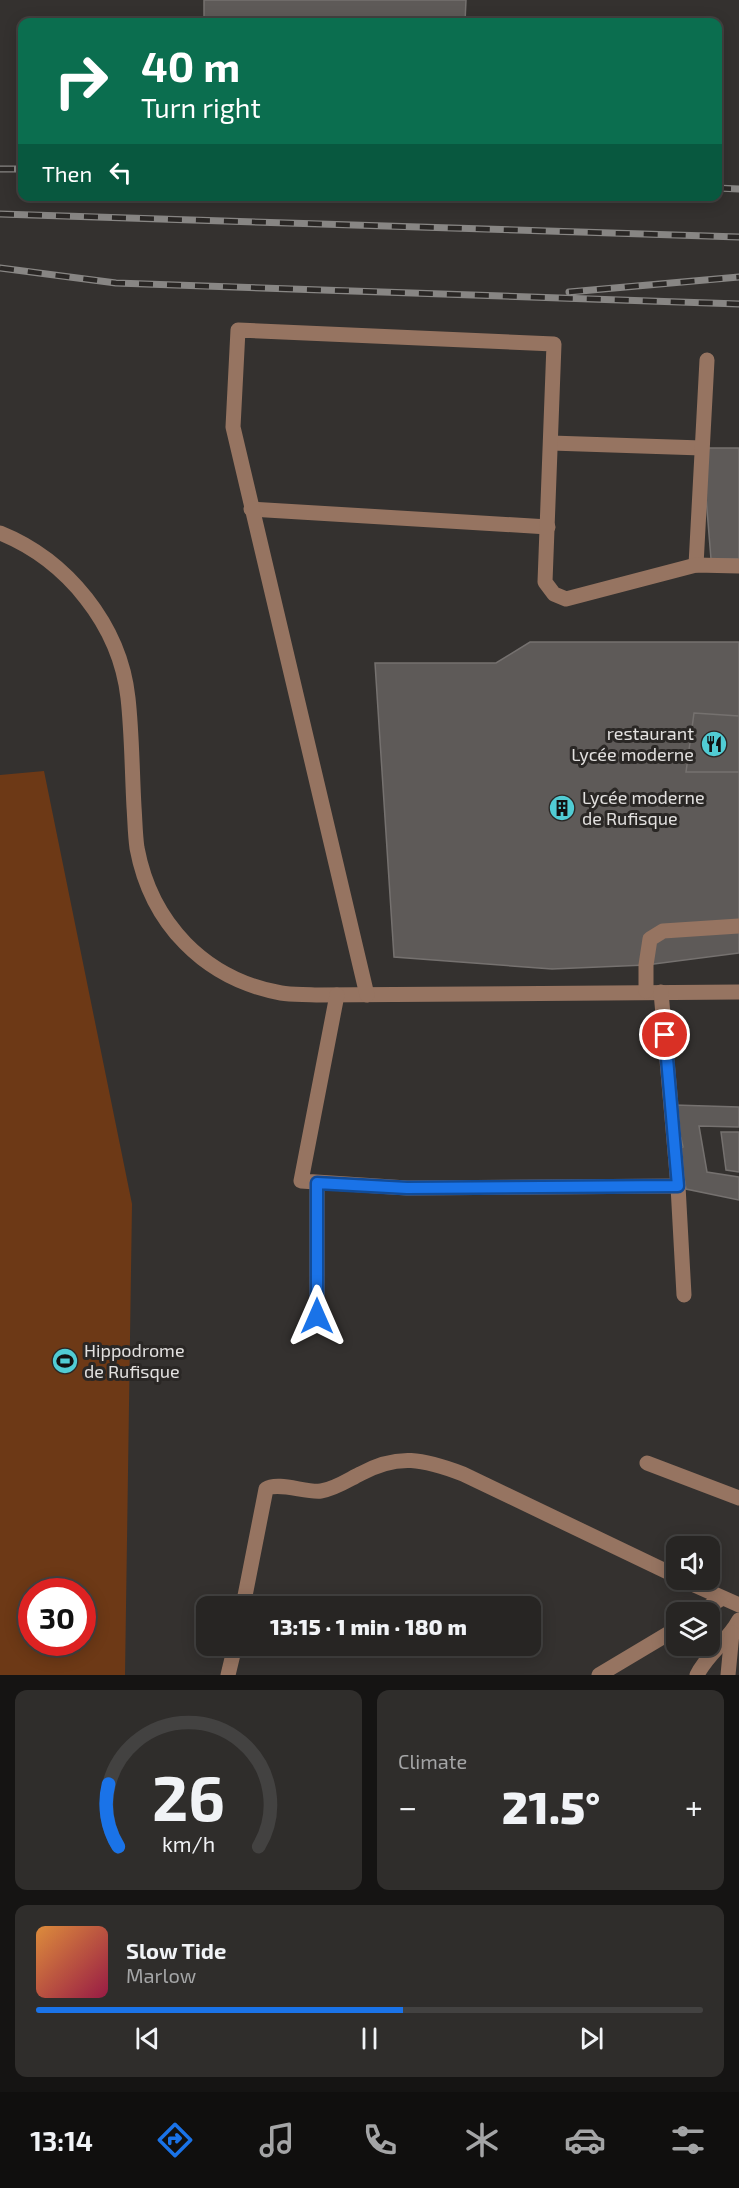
<!DOCTYPE html>
<meta charset="utf-8">
<style>
body{margin:0;font-family:"Exo 2",sans-serif;background:#2f2d2b;color:#f1f3f6;height:100vh;display:flex;flex-direction:column;font-size:22px;white-space:nowrap}
*{box-sizing:border-box;margin:0}
p{font-size:20px;color:#a4a5a6}
.icon{flex:none;width:33px;height:33px;fill:none;stroke:currentColor;stroke-width:2;stroke-linecap:round;stroke-linejoin:round}
.map{position:relative;height:1675px;overflow:hidden}
.side{display:flex;flex-direction:column;gap:15px;padding:15px;background:#151413;flex:1}
.side>*{flex:none}
.guide{position:absolute;left:18px;top:18px;width:704px;height:183px;border-radius:12px;box-shadow:0 3px 15px #0003,0 0 0 2px #434241;background:#0b6e4f;color:#fff;overflow:hidden}
.controls{position:absolute;left:666px;top:1536px;display:grid;gap:12px}
.controls a{display:grid;place-items:center;width:54px;height:54px;border-radius:12px;background:#272523;box-shadow:0 3px 15px #0003,0 0 0 2px #434241;font-size:30px}
.speed{position:absolute;left:18px;top:1578px;display:flex;gap:12px;font-size:30px;font-weight:700;text-align:center}
.speed>*{display:grid;place-content:center;width:78px;height:78px;border-radius:50%;background:#272523;box-shadow:0 3px 15px #0003,0 0 0 2px #434241;line-height:1}
.speed .limit{border:9px solid #d22;background:#fff;color:#111}
.pin{position:absolute;display:grid;place-items:center;width:51px;height:51px;color:#fff;margin:-26px;border:3px solid #fff;border-radius:50%;box-shadow:0 2px 6px #0007}
.me{position:absolute;width:66px;margin:-33px;rotate:0deg;stroke-linejoin:round;filter:drop-shadow(0 0 4px #0008)}
.turn{display:flex;align-items:center;gap:21px;height:126px;padding:0 24px;font-size:27px}
.turn .icon{width:78px;height:78px;stroke-width:2.5}
.turn b{display:block;font-size:42px;line-height:51px}
.then{display:flex;align-items:center;height:57px;padding:0 24px;background:#0003;gap:12px;font-size:22px}
.big{font-size:45px;font-weight:800;line-height:1.1}
.side .card{flex:1;display:flex;flex-direction:column;justify-content:center;gap:9px;min-width:0;padding:0 21px;border-radius:12px;background:#2f2d2b}
.side .dial{align-items:center;gap:0}
.dial svg{height:156px;overflow:visible;fill:none;stroke:#434241;stroke-width:7;stroke-linecap:round;text-anchor:middle}
.dial text{fill:#f1f3f6;stroke:none}
.song{display:flex;align-items:center;gap:18px}
.cover{width:72px;height:72px;border-radius:9px;background:linear-gradient(135deg,hsl(30 70% 55%),hsl(340 70% 35%))}
.played{height:6px;border-radius:3px;background:linear-gradient(90deg,#1a73e8 55%,#434241 55%)}
.keys{display:flex;justify-content:space-around;direction:ltr}
.heat{display:flex;justify-content:space-between;align-items:center;font-size:33px;direction:ltr}
.side .tiles{flex:1;display:grid;gap:15px;grid-template-columns:1fr 1fr}
.card:last-child{grid-column:span 2}
.trip{position:absolute;left:196px;top:1596px;width:345px;height:60px;border-radius:12px;background:#272523;box-shadow:0 3px 15px #0003,0 0 0 2px #434241;font-weight:800;line-height:60px;text-align:center}
.tabs{display:flex;height:96px;justify-content:space-around;align-items:center;background:#100f0e;color:#a4a5a6}
.tabs .icon{width:42px;height:42px}
.tabs .active{color:#1a73e8}
.tabs b{font-size:27px;color:#f1f3f6}
.map>svg:first-child{display:block}
</style>
<div class="map">
<svg width="739" height="1675" viewBox="0 0 739 1675">
<rect width="100%" height="100%" fill="#34312f"/>
<path fill="#6d3916" fill-rule="evenodd" d="M44,771L132,1204L125,1675H0V775ZM32,1592H82V1642H32Z"/>
<g fill="#5e5a58" stroke="#75716f" stroke-width="1.5">
<path d="M204,0H466L465,22H204Z"/>
<path d="M702,448H739V559H711Z"/>
<path d="M530,642H739V953L646,965L552,969L394,957L375,663H496Z"/>
<path d="M694,713L739,716V772H686Z"/>
<path d="M674,1105L739,1107V1127L699,1126L707,1172L739,1177V1200L686,1189L679,1150L683,1147L681,1138L677,1135Z"/>
<path d="M721,1132H739V1172L726,1170Z"/>
</g>
<g fill="none" stroke-linecap="round" stroke-linejoin="round">
<g stroke="#967461" stroke-width="15">
<path d="M551,443L702,448"/>
<path d="M251,509L548,527"/>
<path d="M0,533C67,560 120,625 128,698C132,734 132,771 134,807C135,820 135,834 137,848C151,923 204,979 281,993C292,995 305,994 317,995L739,992"/>
<path d="M696,565L707,360"/>
<path d="M646,991V965L650,939L663,931L739,926"/>
<path d="M661,992L678,1186L684,1295"/>
<path d="M337,995L301,1181L407,1188L678,1186"/>
<path d="M367,995L233,427L238,330L554,344L545,582L554,594L566,599L696,565L739,566"/>
<path d="M317,1183V1316"/>
<path d="M647,1463L739,1498"/>
<path d="M683,1580L739,1605"/>
<path d="M243,1606L266,1489C278,1481 306,1493 321,1491C335,1489 348,1480 360,1474C398,1453 424,1459 463,1474L676,1576"/>
<path d="M701,1612L722,1598"/>
<path d="M228,1675L235,1646"/>
<path d="M599,1675L676,1629"/>
<path d="M697,1675C707,1654 728,1641 739,1620"/>
<path d="M728,1675L732,1633"/>
</g>
<g stroke="#888684" stroke-width="7">
<g id="rail">
<path d="M0,169H22"/>
<path d="M717,188L739,189"/>
<path d="M0,214L739,237"/>
<path d="M0,268L116,283L739,304"/>
<path d="M569,292L739,277"/>
</g>
</g>
<use href="#rail" stroke="#2a2725" stroke-width="4.5" stroke-dasharray="14" stroke-linecap="butt"/>
</g>
<g fill="none" stroke-linecap="round" stroke-linejoin="round">
<g stroke="#114b97" stroke-width="15">
<path id="route" d="M317,1316V1183L407,1188L678,1186L665,1035"/>
</g>
<use href="#route" stroke="#1a73e8" stroke-width="10"/>
</g>
<defs>
<g id="restaurant-disc" transform="scale(1.35)"><circle r="9.5" fill="#51ccd4" stroke="#2a2725"/><path d="M-5-6h1v4h1v-4h1v4h1v-4h1v5L-1.5 .5V6h-2V.5L-5-1ZM5-6V6H3V1.5H1.5Q1.5-4 5-6Z" fill="#111"/></g>
<g id="building-disc" transform="scale(1.35)"><circle r="9.5" fill="#51ccd4" stroke="#2a2725"/><path d="M-4-6H4V6H1V3H-1V6H-4ZM-2.5-4.3h1.7v1.8h-1.7ZM.8-4.3h1.7v1.8H.8ZM-2.5-1h1.7V.8h-1.7ZM.8-1h1.7V.8H.8Z" fill="#111"/></g>
<g id="stadium-disc" transform="scale(1.35)"><circle r="9.5" fill="#51ccd4" stroke="#2a2725"/><path d="M0-5a6.5 5 0 1 0 0 10a6.5 5 0 1 0 0-10ZM-3.5-1.8h7v3.6h-7Z" fill="#111"/></g>
</defs>
<g fill-rule="evenodd">
<use href="#restaurant-disc" x="714" y="744"/>
<use href="#building-disc" x="562" y="808"/>
<use href="#stadium-disc" x="65" y="1361"/>
</g>
<g text-anchor="middle" stroke-width="6" stroke-linejoin="round" paint-order="stroke">
<g font-size="18" fill="#e3e1e0" stroke="#2a2725" text-anchor="start">
<text x="694" y="740" text-anchor="end">restaurant<tspan x="694" dy="21">Lycée moderne</tspan></text>
<text x="582" y="804">Lycée moderne<tspan x="582" dy="21">de Rufisque</tspan></text>
<text x="84" y="1357">Hippodrome<tspan x="84" dy="21">de Rufisque</tspan></text>
</g>
</g>
</svg>
<div class="controls">
<a><svg class="icon" aria-label="sound" viewBox="0 0 24 24"><path d="M4 9h4l5-4v14l-5-4H4zM17 9q2 3 0 6"/></svg></a>
<a><svg class="icon" aria-label="layers" viewBox="0 0 24 24"><path d="M12 4l9 5-9 5-9-5zM3 14l9 5 9-5"/></svg></a>
</div>
<div class="speed"><div class="limit">30</div></div>
<div class="pin" style="left:665px;top:1035px;background:#d93025"><svg class="icon" aria-label="arrive" viewBox="0 0 24 24"><path d="M6 21V4h12l-3 4 3 4H6"/></svg></div>
<svg class="me" style="left:317px;top:1316px" viewBox="-20 -20 40 40"><path d="M0-17L14 15 0 8-14 15z" fill="#1a73e8" stroke="#fff" stroke-width="4"/></svg>
<div class="trip">13:15 · 1 min · 180 m</div>
<div class="guide">
<div class="turn"><svg class="icon" aria-label="right" viewBox="0 0 24 24"><path d="M7 20v-9h11M14 6l5 5-5 5"/></svg><div><b>40 m</b>Turn right</div></div>
<div class="then">Then<svg class="icon" aria-label="left" viewBox="0 0 24 24"><path d="M17 20v-9H6M10 6l-5 5 5 5"/></svg></div>
</div>
</div>
<section class="side">
<div class="tiles">
<div class="card dial"><svg viewBox="0 0 100 80">
<path d="M14 69A42 42 0 1 1 86 69"/>
<path d="M14 69A42 42 0 0 1 9 37" stroke="#1a73e8"/>
<text x="50" y="56" font-size="32" font-weight="700">26</text>
<text x="50" y="72" font-size="11">km/h</text>
</svg></div>
<div class="card"><p>Climate</p>
<div class="heat"><a>−</a><b class="big">21.5°</b><a>+</a></div>
</div>
<div class="card">
<div class="song"><i class="cover"></i><div><b>Slow Tide</b><p>Marlow</p></div></div>
<div class="played"></div>
<div class="keys"><svg class="icon" aria-label="previous" viewBox="0 0 24 24"><path d="M18 5L8 12l10 7zM5 5v14"/></svg><svg class="icon" aria-label="pause" viewBox="0 0 24 24"><path d="M8 5v14M16 5v14"/></svg><svg class="icon" aria-label="next" viewBox="0 0 24 24"><path d="M6 5l10 7-10 7zM19 5v14"/></svg></div>
</div>
</div>
</section>
<nav class="tabs">
<b>13:14</b>
<svg class="icon active" aria-label="directions" viewBox="0 0 24 24"><path d="M12 3l9 9-9 9-9-9zM9 14v-3h6M13 9l2 2-2 2"/></svg>
<svg class="icon" aria-label="music" viewBox="0 0 24 24"><path d="M9 18V5l10-2v13"/><circle cx="6" cy="18" r="3"/><circle cx="16" cy="16" r="3"/></svg>
<svg class="icon" aria-label="phone" viewBox="0 0 24 24"><path d="M5 4h4l2 5-3 2q2 4 5 5l2-3 5 2v4C11 20 4 13 5 4z"/></svg>
<svg class="icon" aria-label="climate" viewBox="0 0 24 24"><path d="M12 3v18M4 7l16 10M4 17L20 7"/></svg>
<svg class="icon" aria-label="car" viewBox="0 0 24 24"><path d="M5 17H2v-5l4-1 3-4h7l3 4 3 1v5h-3M9 17h6M6 11h13"/><circle cx="7" cy="17" r="2"/><circle cx="17" cy="17" r="2"/></svg>
<svg class="icon" aria-label="filters" viewBox="0 0 24 24"><path d="M4 7h16M4 17h16"/><circle cx="9" cy="7" r="2"/><circle cx="15" cy="17" r="2"/></svg>
</nav>
